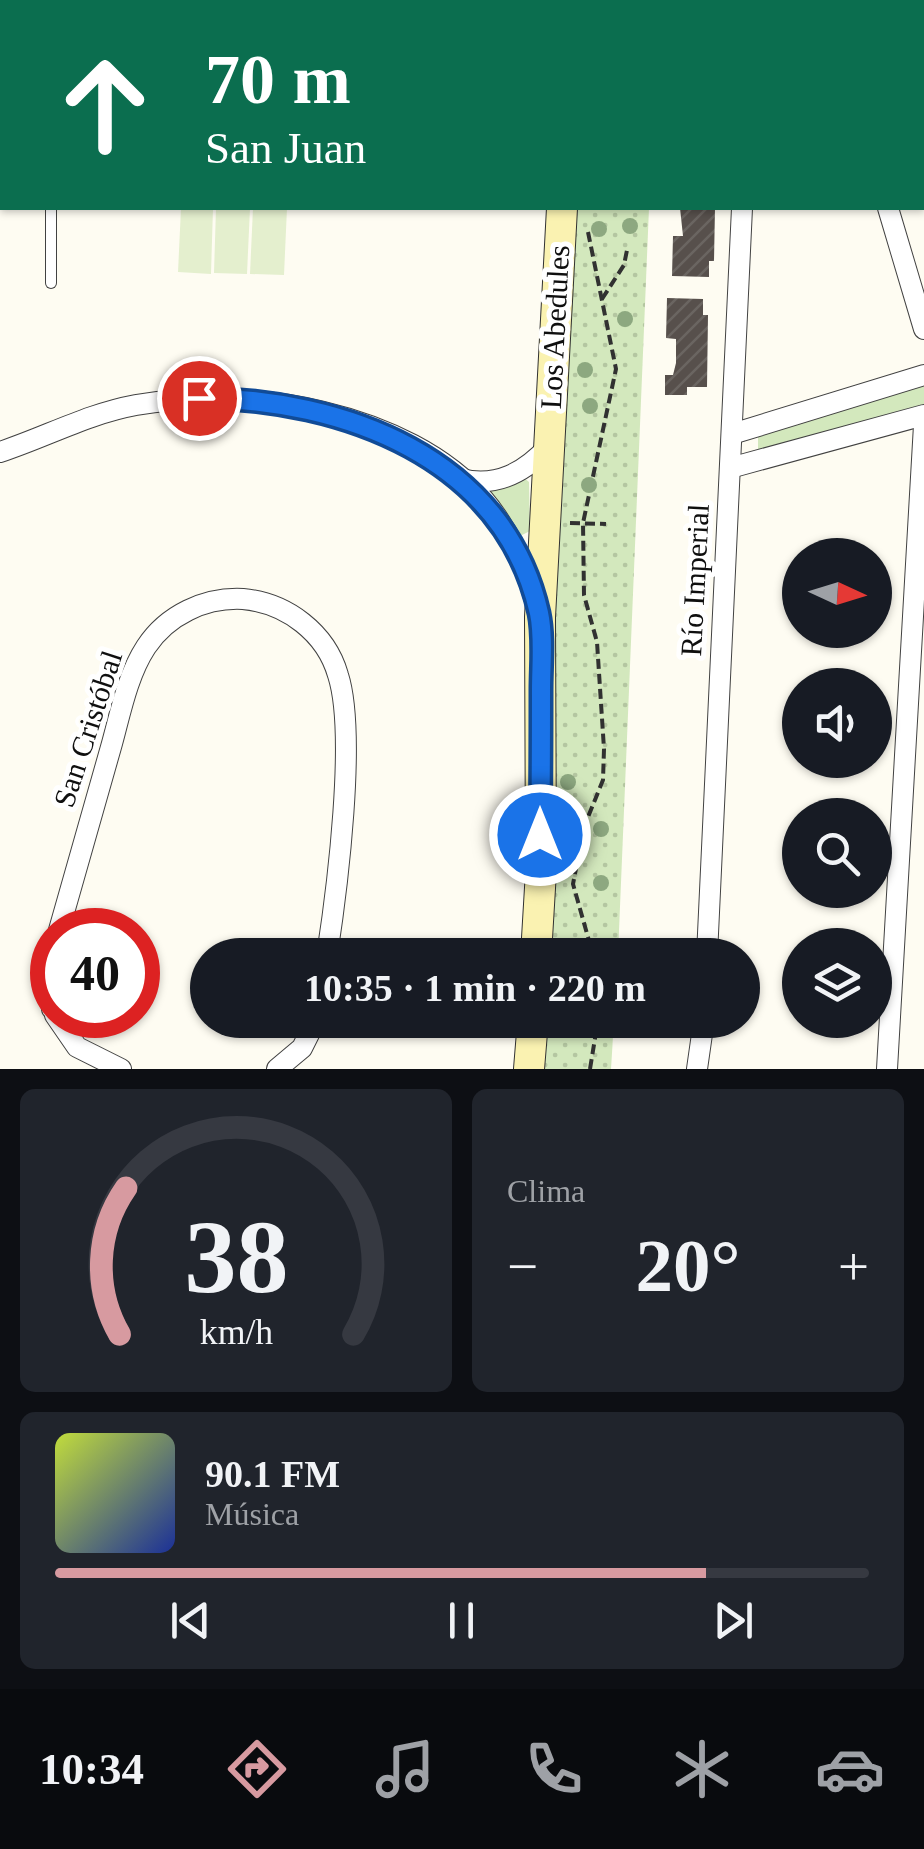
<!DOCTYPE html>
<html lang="es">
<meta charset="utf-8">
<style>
body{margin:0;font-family:Georgia,serif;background:#20242c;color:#f1f3f6;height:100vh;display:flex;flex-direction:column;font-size:38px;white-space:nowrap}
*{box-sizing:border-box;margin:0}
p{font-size:32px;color:#9ea1a6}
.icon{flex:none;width:55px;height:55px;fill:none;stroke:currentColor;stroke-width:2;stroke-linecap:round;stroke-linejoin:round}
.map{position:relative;height:1069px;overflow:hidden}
.sheet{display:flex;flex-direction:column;gap:20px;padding:20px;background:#0d0f14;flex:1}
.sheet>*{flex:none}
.banner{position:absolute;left:0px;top:0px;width:925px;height:210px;box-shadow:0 2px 8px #0004;background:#0b6e4f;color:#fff;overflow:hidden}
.needle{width:65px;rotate:94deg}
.buttons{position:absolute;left:782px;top:538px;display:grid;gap:20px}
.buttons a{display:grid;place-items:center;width:110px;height:110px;border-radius:50%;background:#171b24;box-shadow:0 2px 8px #0004;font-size:50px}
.speed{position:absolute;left:30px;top:908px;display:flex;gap:20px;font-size:50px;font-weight:700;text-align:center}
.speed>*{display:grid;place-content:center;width:130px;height:130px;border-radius:50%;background:#171b24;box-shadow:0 2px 8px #0004;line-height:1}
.speed .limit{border:15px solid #d22;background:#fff;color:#111}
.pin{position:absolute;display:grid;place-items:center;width:85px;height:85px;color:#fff;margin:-42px;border:5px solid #fff;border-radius:50%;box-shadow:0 2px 10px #0007}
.me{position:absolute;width:110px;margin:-55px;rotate:0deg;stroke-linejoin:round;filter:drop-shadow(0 0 8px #0008)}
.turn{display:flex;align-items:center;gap:35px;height:210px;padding:0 40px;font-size:45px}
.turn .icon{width:130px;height:130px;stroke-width:2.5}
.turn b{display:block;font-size:70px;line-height:85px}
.big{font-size:75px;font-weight:800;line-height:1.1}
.sheet .card{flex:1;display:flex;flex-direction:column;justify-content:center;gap:15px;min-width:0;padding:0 35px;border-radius:15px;background:#20242c}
.sheet .dial{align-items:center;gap:0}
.dial svg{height:260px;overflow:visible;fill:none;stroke:#363941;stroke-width:7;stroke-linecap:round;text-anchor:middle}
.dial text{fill:#f1f3f6;stroke:none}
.song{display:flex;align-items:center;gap:30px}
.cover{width:120px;height:120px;border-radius:15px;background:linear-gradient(135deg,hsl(70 70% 55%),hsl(230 70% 35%))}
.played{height:10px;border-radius:5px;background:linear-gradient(90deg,#d79aa0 80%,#363941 80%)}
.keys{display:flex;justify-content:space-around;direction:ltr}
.heat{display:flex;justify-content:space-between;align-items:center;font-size:55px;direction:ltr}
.sheet .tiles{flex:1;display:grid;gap:20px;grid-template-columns:1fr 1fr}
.card:last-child{grid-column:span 2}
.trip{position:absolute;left:190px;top:938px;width:570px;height:100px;border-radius:50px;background:#171b24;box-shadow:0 2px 8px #0004;font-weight:800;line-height:100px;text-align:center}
.tabs{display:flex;height:160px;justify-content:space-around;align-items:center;background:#090b0e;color:#9ea1a6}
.tabs .icon{width:70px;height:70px}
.tabs .on{color:#d79aa0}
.tabs b{font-size:45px;color:#f1f3f6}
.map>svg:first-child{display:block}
</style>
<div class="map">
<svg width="924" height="1069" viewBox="0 0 924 1069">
<defs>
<pattern id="park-dots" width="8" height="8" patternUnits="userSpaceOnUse" patternTransform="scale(2.5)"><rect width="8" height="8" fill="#d3e8bd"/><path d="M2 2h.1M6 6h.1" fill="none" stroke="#b4c6a1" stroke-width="1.8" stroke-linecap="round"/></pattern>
<pattern id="building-hatch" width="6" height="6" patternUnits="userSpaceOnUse" patternTransform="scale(2.5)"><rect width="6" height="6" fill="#57504c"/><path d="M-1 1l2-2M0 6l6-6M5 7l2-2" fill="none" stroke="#6a6561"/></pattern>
</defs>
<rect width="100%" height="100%" fill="#fefcf2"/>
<g fill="#d3e8bd">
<path d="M924,386V404L758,451V432Z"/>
<path d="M523,477L529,482L530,531L518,537L487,489Z"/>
</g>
<g fill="url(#park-dots)">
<path d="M572,208H649L618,955H552V619Z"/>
<path d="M545,1020H614L611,1069H539Z"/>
</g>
<g fill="#e4efce">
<path d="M181,208H213L211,274L178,272Z"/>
<path d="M216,208H250L247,274L214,273Z"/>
<path d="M253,208H287L284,275L250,274Z"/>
</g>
<g fill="url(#building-hatch)">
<path d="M680,208H715L714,261H709V277L672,276L673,236H683Z"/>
<path d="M667,298L703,299V315H708L707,387H687V395H665V375H673L676,363V339L666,338Z"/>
</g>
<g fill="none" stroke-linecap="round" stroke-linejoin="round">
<g stroke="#424242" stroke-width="12">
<g id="lane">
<path d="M52,2V0"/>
<path d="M51,283V208"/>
</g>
</g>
<g stroke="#424242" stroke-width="22">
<g id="street">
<path d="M826,0V2"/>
<path d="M750,2V0"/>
<path d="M770,2L781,0"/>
<path d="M888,208L924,329"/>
<path d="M732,434L924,375"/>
<path d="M0,452C46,437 87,414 136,405C245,385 408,411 484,500C507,527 526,567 535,601"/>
<path d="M730,468L924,415"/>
<path d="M461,479C497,488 525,472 549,446"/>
<path d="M59,930C76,869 94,808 111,747C120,715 127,676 146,647C167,615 205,597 243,599C287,603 326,633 338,675C357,734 337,890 327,955"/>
<path d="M52,951L47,975L52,1009"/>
<path d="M707,955L742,208"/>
<path d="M55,1015L77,1047L121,1069"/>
<path d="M277,1069L302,1048L316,1020"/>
<path d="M697,1069L704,1020"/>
<path d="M887,1069L924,425"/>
</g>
</g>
<g stroke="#313131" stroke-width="32">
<g id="secondary">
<path d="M556,0L557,2"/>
<path d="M536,955L541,871L540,617L562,208"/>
<path d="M529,1069L533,1020"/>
</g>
</g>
<g stroke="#313131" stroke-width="4" stroke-dasharray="10 5" stroke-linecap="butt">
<path d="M611,0L612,2"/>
<path d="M588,232L616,369L583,523L584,595L597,642L604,749L603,780L584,827L573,884L593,955"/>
<path d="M602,299L624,265L627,250"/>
<path d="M570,523L606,524"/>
<path d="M590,1069L598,1020"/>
</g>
<use href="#lane" stroke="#fff" stroke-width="10"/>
<use href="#street" stroke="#fff" stroke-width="20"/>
<use href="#secondary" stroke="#faf2b1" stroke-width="30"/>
</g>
<g fill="#8da880">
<circle cx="630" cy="226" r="8"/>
<circle cx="599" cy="229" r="8"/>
<circle cx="625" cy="319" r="8"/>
<circle cx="585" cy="370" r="8"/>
<circle cx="590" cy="406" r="8"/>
<circle cx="589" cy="485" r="8"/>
<circle cx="568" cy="782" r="8"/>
<circle cx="601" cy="829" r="8"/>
<circle cx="601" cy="883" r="8"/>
</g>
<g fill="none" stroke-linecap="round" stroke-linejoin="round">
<g stroke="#114b97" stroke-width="25">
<path id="route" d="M199,398C343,399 504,457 539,613C544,637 541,665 541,690C541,738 541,787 540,835"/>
</g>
<use href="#route" stroke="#1a73e8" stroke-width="18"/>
</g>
<g text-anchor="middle" stroke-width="10" stroke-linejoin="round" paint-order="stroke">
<g font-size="30" fill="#0f0f0f" stroke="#fff">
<text transform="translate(555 327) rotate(-87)" y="10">Los Abedules</text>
<text transform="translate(695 580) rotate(-87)" y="10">Río Imperial</text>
<text transform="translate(88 729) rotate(-72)" y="10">San Cristóbal</text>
</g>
</g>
</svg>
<div class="buttons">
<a><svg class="needle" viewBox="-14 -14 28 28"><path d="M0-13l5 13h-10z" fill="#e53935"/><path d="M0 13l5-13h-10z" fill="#9ea1a6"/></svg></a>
<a><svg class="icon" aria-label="sound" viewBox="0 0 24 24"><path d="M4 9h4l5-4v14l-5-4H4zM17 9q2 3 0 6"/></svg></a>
<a><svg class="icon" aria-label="search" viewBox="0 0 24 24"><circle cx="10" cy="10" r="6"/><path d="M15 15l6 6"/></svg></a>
<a><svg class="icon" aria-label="layers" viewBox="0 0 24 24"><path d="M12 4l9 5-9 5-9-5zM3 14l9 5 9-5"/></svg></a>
</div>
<div class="speed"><div class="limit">40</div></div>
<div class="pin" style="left:199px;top:398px;background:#d93025"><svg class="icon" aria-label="arrive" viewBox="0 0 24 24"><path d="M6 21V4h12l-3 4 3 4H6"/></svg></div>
<svg class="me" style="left:540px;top:835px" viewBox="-20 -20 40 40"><circle r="17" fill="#1a73e8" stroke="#fff" stroke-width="3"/><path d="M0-11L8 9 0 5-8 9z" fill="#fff"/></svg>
<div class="trip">10:35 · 1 min · 220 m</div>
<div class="banner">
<div class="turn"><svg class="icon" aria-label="ahead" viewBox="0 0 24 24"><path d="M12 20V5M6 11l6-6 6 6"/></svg><div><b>70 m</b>San Juan</div></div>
</div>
</div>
<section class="sheet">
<div class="tiles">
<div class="card dial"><svg viewBox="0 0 100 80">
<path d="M14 69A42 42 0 1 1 86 69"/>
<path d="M14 69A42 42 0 0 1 16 24" stroke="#d79aa0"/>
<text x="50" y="56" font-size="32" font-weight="700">38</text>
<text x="50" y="72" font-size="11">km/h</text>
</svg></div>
<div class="card"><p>Clima</p>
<div class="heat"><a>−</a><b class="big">20°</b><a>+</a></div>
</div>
<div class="card">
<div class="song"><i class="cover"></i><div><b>90.1 FM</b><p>Música</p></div></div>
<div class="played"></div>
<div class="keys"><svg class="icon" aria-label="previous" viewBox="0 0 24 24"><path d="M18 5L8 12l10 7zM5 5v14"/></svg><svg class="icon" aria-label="pause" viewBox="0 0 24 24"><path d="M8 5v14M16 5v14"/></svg><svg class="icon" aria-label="next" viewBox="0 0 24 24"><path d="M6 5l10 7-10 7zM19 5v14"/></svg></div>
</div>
</div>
</section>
<nav class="tabs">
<b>10:34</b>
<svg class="icon on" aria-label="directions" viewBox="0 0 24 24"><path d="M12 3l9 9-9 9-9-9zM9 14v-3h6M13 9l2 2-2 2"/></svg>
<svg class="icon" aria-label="music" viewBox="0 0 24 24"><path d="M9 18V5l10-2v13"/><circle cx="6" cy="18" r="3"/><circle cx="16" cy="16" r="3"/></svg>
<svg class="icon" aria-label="phone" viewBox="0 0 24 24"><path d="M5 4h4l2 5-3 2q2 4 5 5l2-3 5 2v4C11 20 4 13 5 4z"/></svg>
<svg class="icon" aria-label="climate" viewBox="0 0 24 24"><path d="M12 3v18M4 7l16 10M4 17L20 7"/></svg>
<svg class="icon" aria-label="car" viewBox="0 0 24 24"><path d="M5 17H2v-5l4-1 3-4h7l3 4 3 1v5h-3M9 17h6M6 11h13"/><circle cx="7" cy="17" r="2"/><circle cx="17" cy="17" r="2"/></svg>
</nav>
